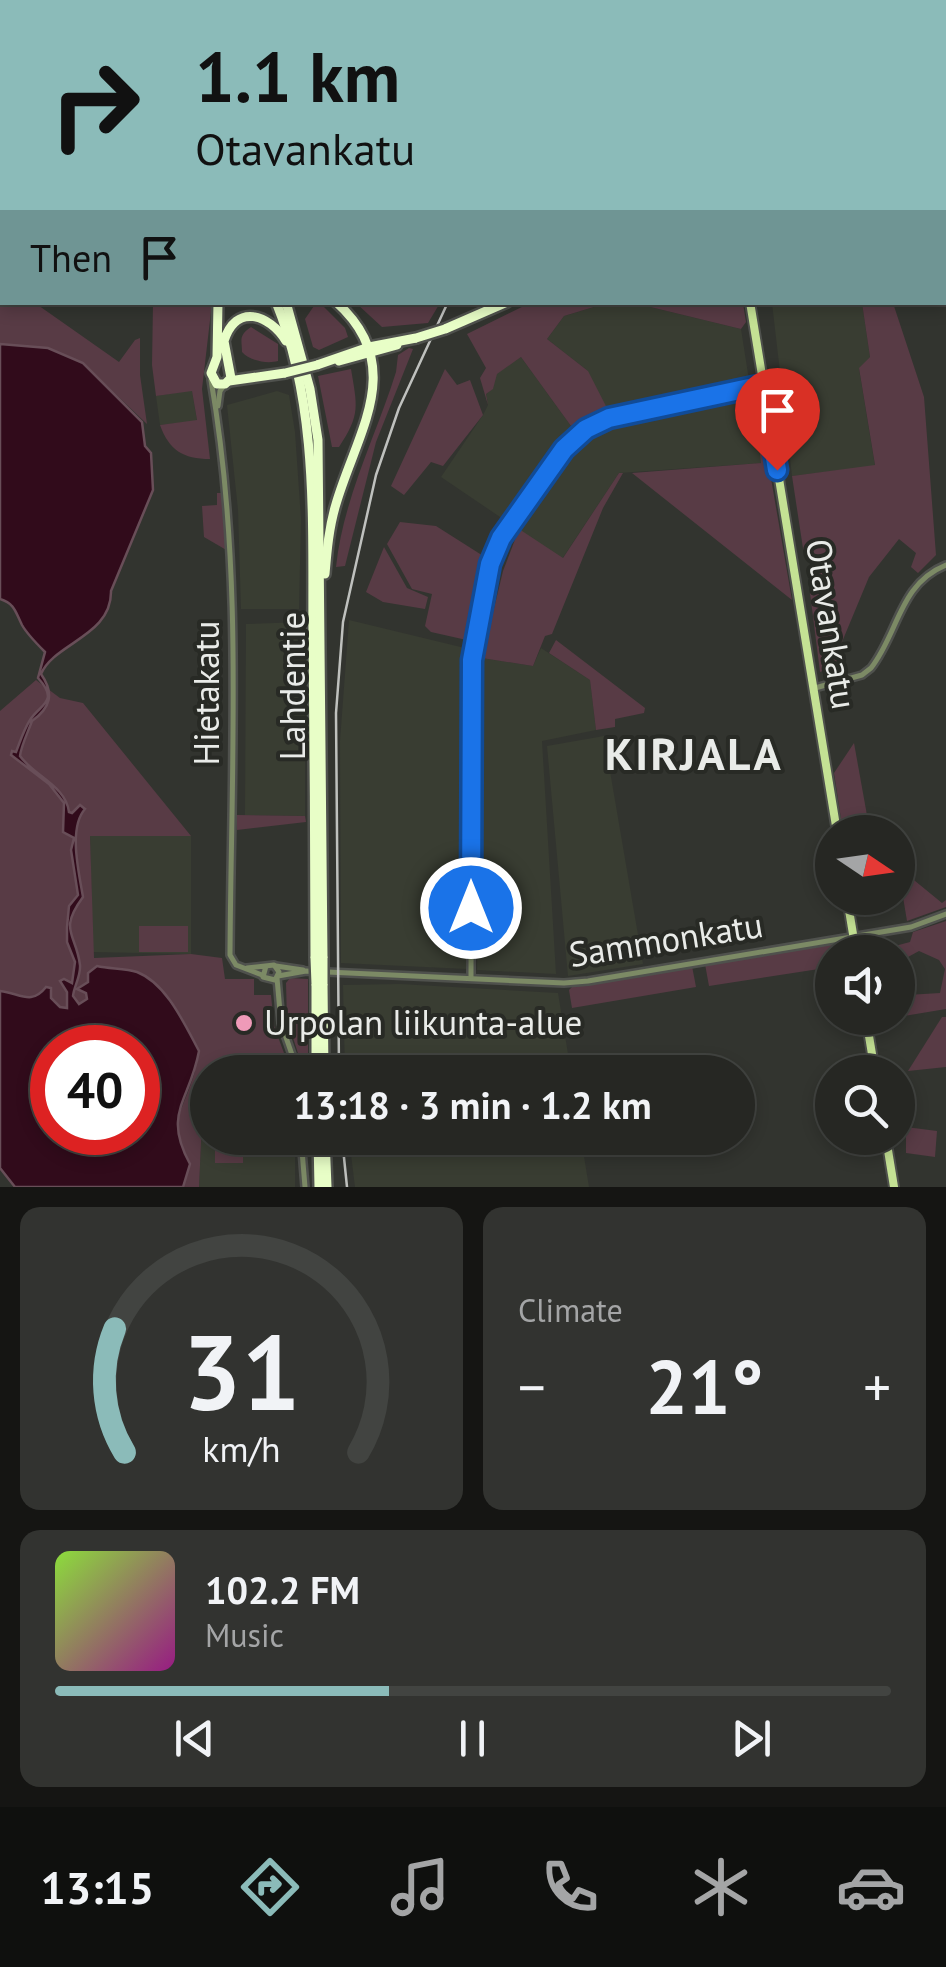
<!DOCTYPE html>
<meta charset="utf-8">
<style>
body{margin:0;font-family:"PT Sans",sans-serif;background:#323330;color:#f1f3f6;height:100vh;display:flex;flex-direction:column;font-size:38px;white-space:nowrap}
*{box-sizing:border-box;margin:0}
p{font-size:32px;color:#a4a5a6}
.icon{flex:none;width:55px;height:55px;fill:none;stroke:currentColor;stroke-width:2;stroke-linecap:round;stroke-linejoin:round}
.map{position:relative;height:1187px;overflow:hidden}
.sheet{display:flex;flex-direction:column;gap:20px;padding:20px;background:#151513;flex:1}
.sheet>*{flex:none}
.guide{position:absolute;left:0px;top:0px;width:948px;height:305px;box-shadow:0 5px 15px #0003,0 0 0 2px #424441;background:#8bbbb9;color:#111;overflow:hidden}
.needle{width:65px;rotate:103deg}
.controls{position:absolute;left:815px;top:815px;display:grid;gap:20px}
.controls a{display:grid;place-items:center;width:100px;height:100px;border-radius:50%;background:#262723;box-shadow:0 5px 15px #0003,0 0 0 2px #424441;font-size:50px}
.speed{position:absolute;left:30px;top:1025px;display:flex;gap:20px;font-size:50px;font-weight:700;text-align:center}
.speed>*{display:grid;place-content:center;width:130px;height:130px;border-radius:50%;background:#262723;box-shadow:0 5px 15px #0003,0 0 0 2px #424441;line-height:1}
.speed .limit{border:15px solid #d22;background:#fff;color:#111}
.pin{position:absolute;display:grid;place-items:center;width:85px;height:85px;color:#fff;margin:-102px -42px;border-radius:50% 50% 50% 0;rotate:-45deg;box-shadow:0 0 10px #0007}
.pin .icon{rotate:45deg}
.me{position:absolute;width:110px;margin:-55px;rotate:0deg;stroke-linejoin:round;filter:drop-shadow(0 0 8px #0008)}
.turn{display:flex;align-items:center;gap:35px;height:210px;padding:0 30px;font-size:45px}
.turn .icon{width:130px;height:130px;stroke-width:2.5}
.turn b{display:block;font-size:70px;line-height:85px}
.then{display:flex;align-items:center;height:95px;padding:0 30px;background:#0003;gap:20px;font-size:38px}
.big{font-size:75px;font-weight:700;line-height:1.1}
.sheet .tile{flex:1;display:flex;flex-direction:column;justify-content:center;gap:15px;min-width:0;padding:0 35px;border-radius:20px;background:#323330}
.sheet .dial{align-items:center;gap:0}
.dial svg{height:260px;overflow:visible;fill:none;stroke:#424441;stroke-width:7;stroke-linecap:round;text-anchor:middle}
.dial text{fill:#f1f3f6;stroke:none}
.song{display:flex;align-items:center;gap:30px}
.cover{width:120px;height:120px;border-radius:15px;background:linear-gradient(135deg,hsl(90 70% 55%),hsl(310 70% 35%))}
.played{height:10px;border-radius:5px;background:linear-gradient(90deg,#8bbbb9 40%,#424441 40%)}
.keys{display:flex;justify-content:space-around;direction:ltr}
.heat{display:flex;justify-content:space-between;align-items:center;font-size:55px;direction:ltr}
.sheet .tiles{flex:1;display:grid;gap:20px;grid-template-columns:1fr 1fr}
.tile:last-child{grid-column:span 2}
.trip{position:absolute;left:190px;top:1055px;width:565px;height:100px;border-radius:50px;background:#262723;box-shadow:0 5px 15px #0003,0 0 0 2px #424441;font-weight:700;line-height:100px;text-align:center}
.menu{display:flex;height:160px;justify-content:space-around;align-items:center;background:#0f100e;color:#a4a5a6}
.menu .icon{width:70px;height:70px}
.menu .on{color:#8bbbb9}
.menu b{font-size:45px;color:#f1f3f6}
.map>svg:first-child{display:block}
</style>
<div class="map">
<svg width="946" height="1187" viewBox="0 0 946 1187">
<rect width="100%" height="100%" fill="#32342f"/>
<g fill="#393d32">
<path d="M607,303H634L741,329L762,463L619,473L562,559L441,477L483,415L488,405L486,394L493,388L496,374L521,357L571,426L588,371L547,339L564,316Z"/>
<path d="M772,303H862L870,357L859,369L875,466L792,476Z"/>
<path d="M192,390L197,421L160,425L156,396Z"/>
<path d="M277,391L289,395L295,432L301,519L299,609H241L238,510L227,405Z"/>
<path d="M349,620L469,649L482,658L533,666L541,648L590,680L596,730L542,741L556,974L477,970L478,902L468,903L467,969L341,963L340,741Z"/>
<path d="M302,622L305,629V816L245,815L246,624Z"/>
<path d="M604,736L643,964L568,976L547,746Z"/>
<path d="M90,836H191V954L93,952Z"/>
<path d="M400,984L558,993L571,1072H345L343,985Z"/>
<path d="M202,1121H207L208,1138H295V1187H199Z"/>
<path d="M349,1138H581L589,1187H355Z"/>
</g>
<g fill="#583b45">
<path d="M0,217L2,302L35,303L119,362L135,340L140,338V375L147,424L83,363L0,344Z"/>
<path d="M153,303H212L202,389L210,459C183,459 169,450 160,425L197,420L192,391L156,396L152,365Z"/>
<path d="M316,303H320L345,328L348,337L319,350L313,347L305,319Z"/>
<path d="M356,303H440L428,323L382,327Z"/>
<path d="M530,303H607L564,316L547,339L588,371L609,412L571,426L521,357L497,374L493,389L486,394L488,405L480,378L486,368L467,334Z"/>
<path d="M634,303H743L746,322L741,329Z"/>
<path d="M862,303H893L924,397L936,555L918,573L911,567L916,553L899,539L869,577L837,654L845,661L820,672L810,593L823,564L804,555L792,476L875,465L859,368L870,357Z"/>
<path d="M251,327L278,344V361C267,364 250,361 242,352C242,340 238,336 251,327Z"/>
<path d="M409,348L413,349L376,442L345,566L336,567C343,499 376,436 396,372L398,355Z"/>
<path d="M351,369C357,406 361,414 339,447H332L318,376Z"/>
<path d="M445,369L457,385L470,380L483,415L443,466L431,462L404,495L391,486Z"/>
<path d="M758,437L768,461L792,600L632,473L761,463Z"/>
<path d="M619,473H623L603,508L552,634L545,636L533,666L482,658L503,571L519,529L563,558Z"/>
<path d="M217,493H223L228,551L204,537L202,506L217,505Z"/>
<path d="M400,522L436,526L488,559L471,641L431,632L425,626L432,594L412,589L387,544Z"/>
<path d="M384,547L407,588L428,597L425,609L383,602L366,592Z"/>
<path d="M556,640L645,708L644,713L615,719V727L596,730L590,680L549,653Z"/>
<path d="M36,680L60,698L83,703L191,836H90L94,958L191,954L222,958L225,979H254V995H271L274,1026L291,1072H208L207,1121L202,1122L199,1187H183L190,1164C166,1120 183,1114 195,1071L145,980L135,971L97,966L88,1005L67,1012L34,998L0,991V711Z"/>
<path d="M854,743L870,832H843L834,773Z"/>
<path d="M236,815L305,816L306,822L237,830Z"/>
<path d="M898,867L942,903L946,900V907L907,921Z"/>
<path d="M946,921V1009L898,1017V975L913,978V983L906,986L907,995L940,993L945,969L939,960L919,951L908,957L892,952L895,946L910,942L913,932Z"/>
<rect x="139" y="926" width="49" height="26"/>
<path d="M844,942L846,952H832V967L709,986L705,964Z"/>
<path d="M692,966L696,987L572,1008L569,990L573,986Z"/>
<path d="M290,978L308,979V1072H304L287,1019L286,983Z"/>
<path d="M942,1017H946V1067L908,1071Z"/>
<path d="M906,1127L937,1131L935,1157L906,1153Z"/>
<rect x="215" y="1138" width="28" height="25"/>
</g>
<path fill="#310b1b" stroke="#684e58" stroke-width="2.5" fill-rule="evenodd" d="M0,344L48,348L83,363L142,422L145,446L151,453L153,490L111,591C112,636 54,643 41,674C55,694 50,708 32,721C28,732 21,746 20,756C34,776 66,786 69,812L72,813L80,805L85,809C68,828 79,873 83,897C58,931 76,933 80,965C81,976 74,986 73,996L79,1004L87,999L86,993L77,989L88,982V973L97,966C110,969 125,968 137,972C166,983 184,1023 199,1051C190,1101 162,1113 190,1164L183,1187H15L0,1168V991C20,993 31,1006 46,987L51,988V998L60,1007L67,1008V992L60,981L64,979L72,983L75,962L67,942V927L69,906L78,895L71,850L74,838L63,832L64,803L49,784L11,755L12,751L16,752C20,742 24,729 30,720C40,704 60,702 38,678L45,652C37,644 27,634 22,625C15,611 15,604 0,599ZM52,1048H138V1132H52Z"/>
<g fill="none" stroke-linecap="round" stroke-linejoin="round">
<g stroke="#4f514d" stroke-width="10">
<g id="minor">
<path d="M211,380C244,569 231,764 230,955L236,965L262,975"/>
<path d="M218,406L220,391L225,384"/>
<path d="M815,688L862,675L871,668C899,632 899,584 946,565"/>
<path d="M276,966L303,970"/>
<path d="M247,968L274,965L279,972L275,980L263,977L266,966"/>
<path d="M278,976L306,971L564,983L588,981L911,927L946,914"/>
<path d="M277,978L281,1023L298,1072"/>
<path d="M471,978L472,660L491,564L501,538L563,449L586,429L609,419L763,385"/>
<path d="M301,1138L305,1187"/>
</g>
</g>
<g stroke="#4f514d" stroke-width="12">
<g id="major">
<path d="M668,0L669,2"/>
<path d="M750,302L837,832"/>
<path d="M847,898L856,952"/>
<path d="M866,1018L875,1072"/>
<path d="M886,1138L894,1187"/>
</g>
</g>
<g stroke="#4f514d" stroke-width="14">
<g id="highway">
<path d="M3,0L6,2"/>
<path d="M18,0L21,2"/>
<path d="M945,151L946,150"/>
<path d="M218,302L217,357L211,373L217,384H225L231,378L224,341C236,303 269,314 286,341"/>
<path d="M276,302C319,407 312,526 313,636C314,743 315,851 315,958"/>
<path d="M286,302L310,389L318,440L323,958"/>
<path d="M445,329L507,302"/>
<path d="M339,361L397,345"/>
<path d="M317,365L369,347L416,338"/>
<path d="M229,381L285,373"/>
<path d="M325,574C327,550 329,527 336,504C357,432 408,366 336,302"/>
<path d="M316,984V1072"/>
<path d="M323,984L324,1072"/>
<path d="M318,1138L319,1187"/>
<path d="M325,1138L327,1187"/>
</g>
</g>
<use href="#minor" stroke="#7c8a65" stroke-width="5"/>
<use href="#major" stroke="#c4e194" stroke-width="8"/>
<use href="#highway" stroke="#e8fec7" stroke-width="9"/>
<g stroke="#bfc1be" stroke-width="2.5">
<path d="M654,2L656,0"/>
<path d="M339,1072L336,713L343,622L376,475L399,408L448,302"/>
<path d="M342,1138L347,1187"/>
</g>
<g stroke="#4f514d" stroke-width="14" stroke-linecap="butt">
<g id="highway-bridge">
<path d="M416,338L445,329"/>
<path d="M285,373L317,365"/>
<path d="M315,958L316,984"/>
<path d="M323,958V984"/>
</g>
</g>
<use href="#highway-bridge" stroke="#e8fec7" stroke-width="9"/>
</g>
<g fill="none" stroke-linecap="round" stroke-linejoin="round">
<g stroke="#114b97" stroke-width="25">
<path id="route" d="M471,908L472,660L490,564L501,538L564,449L586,429L609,418L763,385L777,470"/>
</g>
<use href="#route" stroke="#1a73e8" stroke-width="18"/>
</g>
<circle fill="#ef9ab8" stroke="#282a25" stroke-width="4" cx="244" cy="1023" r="10"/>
<g text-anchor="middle" stroke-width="8" stroke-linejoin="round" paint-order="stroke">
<g font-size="35" fill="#e9ebe8" stroke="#282a25">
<text transform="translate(831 624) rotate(81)" y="12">Otavankatu</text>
<text transform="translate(293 686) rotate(-90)" y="12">Lahdentie</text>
<text transform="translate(207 693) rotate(-90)" y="12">Hietakatu</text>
<text transform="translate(666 940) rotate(-9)" y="12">Sammonkatu</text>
</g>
<g font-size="35" fill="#e9ebe8" stroke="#282a25" text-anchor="start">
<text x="264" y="1035">Urpolan liikunta-alue</text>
</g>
<g font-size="45" font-weight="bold" letter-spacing="2.5" fill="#e9ebe8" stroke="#282a25">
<text x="694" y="770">KIRJALA</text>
</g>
</g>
</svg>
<div class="controls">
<a><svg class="needle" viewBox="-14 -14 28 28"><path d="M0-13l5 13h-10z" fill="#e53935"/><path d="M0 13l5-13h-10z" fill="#a4a5a6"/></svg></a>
<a><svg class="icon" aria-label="sound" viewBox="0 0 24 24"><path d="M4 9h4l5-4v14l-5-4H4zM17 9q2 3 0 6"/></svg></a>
<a><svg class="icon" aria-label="search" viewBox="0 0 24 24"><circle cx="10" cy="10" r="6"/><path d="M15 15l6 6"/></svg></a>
</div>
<div class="speed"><div class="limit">40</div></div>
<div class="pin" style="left:777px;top:470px;background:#d93025"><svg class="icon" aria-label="arrive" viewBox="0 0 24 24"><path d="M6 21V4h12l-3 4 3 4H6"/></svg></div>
<svg class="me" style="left:471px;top:908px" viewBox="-20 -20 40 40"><circle r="17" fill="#1a73e8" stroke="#fff" stroke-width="3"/><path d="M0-11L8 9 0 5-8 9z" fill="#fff"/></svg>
<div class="trip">13:18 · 3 min · 1.2 km</div>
<div class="guide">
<div class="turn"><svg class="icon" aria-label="right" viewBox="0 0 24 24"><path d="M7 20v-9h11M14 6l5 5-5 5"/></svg><div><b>1.1 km</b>Otavankatu</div></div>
<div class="then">Then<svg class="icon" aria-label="arrive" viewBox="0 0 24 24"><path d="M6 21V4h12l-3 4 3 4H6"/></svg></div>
</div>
</div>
<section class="sheet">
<div class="tiles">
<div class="tile dial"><svg viewBox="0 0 100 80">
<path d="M14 69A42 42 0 1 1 86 69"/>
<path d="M14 69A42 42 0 0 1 11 31" stroke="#8bbbb9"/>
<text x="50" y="56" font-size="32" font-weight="700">31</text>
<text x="50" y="72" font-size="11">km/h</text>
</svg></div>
<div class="tile"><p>Climate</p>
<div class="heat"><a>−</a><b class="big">21°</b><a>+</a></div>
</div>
<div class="tile">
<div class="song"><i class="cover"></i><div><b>102.2 FM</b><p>Music</p></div></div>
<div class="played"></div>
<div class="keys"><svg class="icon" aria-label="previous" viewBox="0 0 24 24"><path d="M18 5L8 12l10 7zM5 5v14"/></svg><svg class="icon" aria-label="pause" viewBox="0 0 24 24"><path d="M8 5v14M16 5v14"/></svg><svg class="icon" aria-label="next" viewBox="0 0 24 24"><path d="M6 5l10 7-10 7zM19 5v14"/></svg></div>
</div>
</div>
</section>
<nav class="menu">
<b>13:15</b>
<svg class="icon on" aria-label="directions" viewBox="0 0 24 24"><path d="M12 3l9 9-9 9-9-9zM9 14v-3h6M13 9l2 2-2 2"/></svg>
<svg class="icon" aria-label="music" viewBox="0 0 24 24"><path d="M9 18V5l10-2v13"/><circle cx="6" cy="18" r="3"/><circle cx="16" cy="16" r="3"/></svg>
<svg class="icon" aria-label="phone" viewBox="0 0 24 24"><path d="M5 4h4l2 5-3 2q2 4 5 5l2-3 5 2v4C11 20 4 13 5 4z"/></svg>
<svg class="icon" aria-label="climate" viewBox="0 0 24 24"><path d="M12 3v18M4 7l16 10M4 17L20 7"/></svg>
<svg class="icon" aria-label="car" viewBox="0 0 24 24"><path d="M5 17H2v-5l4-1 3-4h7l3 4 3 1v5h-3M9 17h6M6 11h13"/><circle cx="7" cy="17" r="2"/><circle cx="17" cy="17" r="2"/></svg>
</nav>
